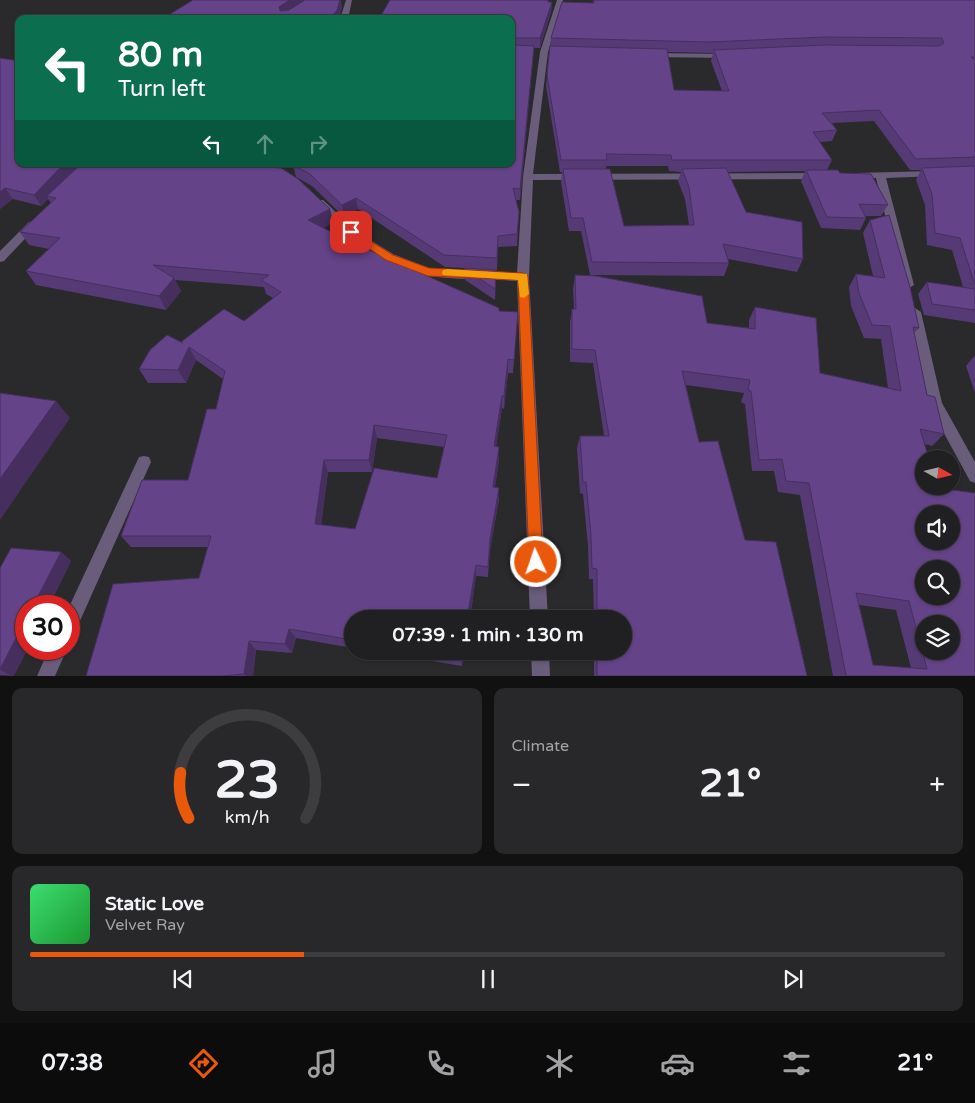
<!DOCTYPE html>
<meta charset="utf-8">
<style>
body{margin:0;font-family:"Varela Round",sans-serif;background:#28272a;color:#f1f3f6;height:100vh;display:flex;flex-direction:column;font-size:19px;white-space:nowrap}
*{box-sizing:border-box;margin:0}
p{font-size:16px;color:#a2a2a5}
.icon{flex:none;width:28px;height:28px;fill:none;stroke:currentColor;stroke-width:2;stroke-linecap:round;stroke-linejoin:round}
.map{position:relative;height:676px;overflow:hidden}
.details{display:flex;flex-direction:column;gap:12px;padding:12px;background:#121112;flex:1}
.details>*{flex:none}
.hud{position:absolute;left:15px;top:15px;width:500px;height:152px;border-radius:10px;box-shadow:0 1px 4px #0004,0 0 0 1px #3d3d3f;background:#0b6e4f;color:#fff;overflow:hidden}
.needle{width:32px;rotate:98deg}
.buttons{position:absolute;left:915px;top:450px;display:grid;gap:10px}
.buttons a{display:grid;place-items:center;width:45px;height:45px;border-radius:50%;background:#201f21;box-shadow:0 1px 4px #0004,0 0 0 1px #3d3d3f;font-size:25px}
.speed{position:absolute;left:15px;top:595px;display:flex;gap:10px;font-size:25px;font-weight:700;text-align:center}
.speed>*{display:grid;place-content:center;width:65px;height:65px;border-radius:50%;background:#201f21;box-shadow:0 1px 4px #0004,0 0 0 1px #3d3d3f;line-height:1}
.speed .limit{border:8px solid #d22;background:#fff;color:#111}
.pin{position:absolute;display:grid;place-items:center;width:42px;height:42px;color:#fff;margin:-21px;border-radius:10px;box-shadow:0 2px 8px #0006}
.me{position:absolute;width:55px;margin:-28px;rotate:357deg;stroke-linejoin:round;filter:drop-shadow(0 0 4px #0008)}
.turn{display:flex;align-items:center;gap:18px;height:105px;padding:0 20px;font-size:22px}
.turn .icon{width:65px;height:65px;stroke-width:2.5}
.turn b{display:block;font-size:35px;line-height:42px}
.lanes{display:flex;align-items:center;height:48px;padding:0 20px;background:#0003;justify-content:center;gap:25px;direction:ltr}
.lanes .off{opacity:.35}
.big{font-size:38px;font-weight:700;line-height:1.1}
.details .tile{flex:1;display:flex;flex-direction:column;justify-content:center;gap:8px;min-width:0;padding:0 18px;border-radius:10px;background:#28272a}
.details .dial{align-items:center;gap:0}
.dial svg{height:130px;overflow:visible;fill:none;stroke:#3d3d3f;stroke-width:7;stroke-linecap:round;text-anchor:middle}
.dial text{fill:#f1f3f6;stroke:none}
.song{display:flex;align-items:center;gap:15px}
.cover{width:60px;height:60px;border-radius:8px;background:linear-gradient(135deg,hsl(140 70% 55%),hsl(130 70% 35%))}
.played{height:5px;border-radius:2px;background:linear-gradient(90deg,#ea580c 30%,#3d3d3f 30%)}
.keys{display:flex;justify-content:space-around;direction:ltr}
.heat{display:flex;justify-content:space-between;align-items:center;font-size:28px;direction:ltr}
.details .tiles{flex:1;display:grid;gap:12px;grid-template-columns:1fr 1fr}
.tile:last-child{grid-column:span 2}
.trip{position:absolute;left:344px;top:610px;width:288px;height:50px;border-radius:25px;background:#201f21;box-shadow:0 1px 4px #0004,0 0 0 1px #3d3d3f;font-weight:700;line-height:50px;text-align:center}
.menu{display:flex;height:80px;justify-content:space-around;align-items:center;background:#0d0c0d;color:#a2a2a5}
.menu .icon{width:35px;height:35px}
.menu .selected{color:#ea580c}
.menu b{font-size:22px;color:#f1f3f6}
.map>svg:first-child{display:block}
</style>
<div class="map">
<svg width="975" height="676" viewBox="0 0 975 676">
<rect width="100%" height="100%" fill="#2a292c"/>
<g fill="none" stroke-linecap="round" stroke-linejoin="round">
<g fill="#6a5c7b" fill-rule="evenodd">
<path d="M346,0H352L348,19H340Z"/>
<path d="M557,0H563L548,52L533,174L820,173L825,176L820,179L533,180L529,277L548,619H530L517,281C488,279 458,280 429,276C393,271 336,230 314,202L315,200H323L355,230L372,241L393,254L429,268L517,273L523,177L540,52Z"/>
<path d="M648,53L729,54L733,56L729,58L651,57L647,55Z"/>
<path d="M222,164H240L255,167L257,169L252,172L224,166Z"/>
<path d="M935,171L940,174L938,176L886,178L914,285L908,289L902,285L876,178L855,179L850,176L855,173Z"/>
<path d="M33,221L38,224L37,226L4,261L0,262V251L29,222Z"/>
<path d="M915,308L921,312L942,403L975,462V483L970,481L928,404L909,312Z"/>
<path d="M144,456L149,457L151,462L75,632L69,635V607L139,457Z"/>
<path d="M49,649H67L55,676H37Z"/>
<path d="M531,651H549L550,676H532Z"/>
</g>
</g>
<g fill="#563a75" fill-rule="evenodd">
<path d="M593,0H975V323L924,315L918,294L927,282L963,287L952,250L927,245L925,205L916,180L921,170H910L874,121L832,123L837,130L832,141L820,142L832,160L827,170L840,173L888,205L881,216H865L866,218L860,230L821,228L801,181L805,171L728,172L746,212L803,259L797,272L728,259L729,263L724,276L590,275L581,231H569L561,182L562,172H560L546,86L551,38L593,3ZM667,52L713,53L711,61L722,91L674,90ZM606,166H668L669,171L681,172L678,181L685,199L689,225L624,226L606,169Z"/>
<path d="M548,2H552L551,12L540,48H534L520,200H516L519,212L517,246L498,247L497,270L445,267L358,209L344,217L312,186L296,177L293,165L511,164V19Z"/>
<path d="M0,58L19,164L330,209L333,223L323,228L349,241L499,311L518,312L513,373H508L504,409L502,408L496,447L499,460L495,487L499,499L490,550L488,577L476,576L470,619H352V648L296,638L292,653L256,650L253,676H86L199,578L208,547H131L121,536L188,480L216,409L223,379L196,360L186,383H148L139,369L181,342L244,321L273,298L266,294L264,287L175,280L181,291L166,310L36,285L26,271L49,249L29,245L20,232L51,203L48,199L41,206L13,199L0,209ZM377,438L444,447L437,478L355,529L321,525L328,472H372Z"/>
<path d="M870,220L919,328L914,333L927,395L944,434L932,446L925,444L975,676H833L800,495L778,492L774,471H752L745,404L741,402L744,393L686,385L699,442L745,540L807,676H594V651H622V619H594L593,579H589L588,546L583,494L580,493L577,448L580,436H604L593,363L570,362V322L572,309H574L573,289L575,275L707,323L749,328V320L755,307L820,373L888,388L881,339L864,338L851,306L849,287L856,274L873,276L863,233ZM859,605L896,610L911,668L873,665Z"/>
<path d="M464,268L496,270L495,300L465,280Z"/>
<path d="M975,355V393L966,366Z"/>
<path d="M61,552L71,561L49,606H26L14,676L0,675V568Z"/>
<path d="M373,651H464L462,666Z"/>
</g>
<g fill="#462f5f">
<path d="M290,0H303V3L281,17L279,7Z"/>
<path d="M340,0H341L342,7L339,19H329Z"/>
<path d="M552,2L551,12L540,48V38Z"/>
<path d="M534,46L520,200V189Z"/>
<path d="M66,164H82L47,196L48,199L41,206L34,195L58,170Z"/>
<path d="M5,188L13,199L0,209V192Z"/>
<path d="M356,198L358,209L344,217L342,205Z"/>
<path d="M330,209L333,223L312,234L308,220Z"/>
<path d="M174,278L181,291L166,310L159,296Z"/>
<path d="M189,347L196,360L186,383L178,370Z"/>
<path d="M508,359V373L504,409V396Z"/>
<path d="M502,396V408L494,459V446Z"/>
<path d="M56,401L70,418L0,520V479Z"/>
<path d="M374,425L377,438L372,472L369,460Z"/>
<path d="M499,447V460L493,498V487Z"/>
<path d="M324,460L328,472L320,536L315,524Z"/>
<path d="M499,488V499L490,550L488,577L490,539Z"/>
<path d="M61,552L71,561L49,606H33Z"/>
<path d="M476,565V576L470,619H467Z"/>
<path d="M26,619V649H28L14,676H12L0,670Z"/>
<path d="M289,629L296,638L292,653L285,644Z"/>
<path d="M249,641L256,650L253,676H246L244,674Z"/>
<path d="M462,651H464L462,666L461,658Z"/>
</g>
<g fill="#644388" stroke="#462f5f" fill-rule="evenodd">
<path d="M193,0H290L279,7L280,11L289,10L305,0H340L337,10L329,19H162Z"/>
<path d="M390,0H548V2H552L540,38H511V19H379Z"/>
<path d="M594,0H975V57H971L975,61V157L916,159L879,110L822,113L837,130L813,132L832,160H672L671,155L606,154L607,160H561L547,75L550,46L667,49L674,90L729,91L714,50L825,45L939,46L944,43L942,38L825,37L709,42L551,38L562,2L594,3Z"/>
<path d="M511,45L534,46L520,189L513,188L519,212L517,234L498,236L497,258L444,255L356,198L342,205L310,174L293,165V164H511Z"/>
<path d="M0,58L19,61V164H66L58,170L34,195L5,188L0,192Z"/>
<path d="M81,164H222L281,168L298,179L330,209L308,220L349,241L499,308V311L518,312L514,360L508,359L504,396H502L494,446L499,447L493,487L499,488L490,539L488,567L476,565L467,619H352V640L289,629L285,644L249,641L244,674L222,676H86L113,584L199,578L211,536H121L142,480H188L207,409H216L225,371L189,347L178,370L139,369L150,350L167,335L183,343L181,342L224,309L244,321L281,292L261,280L269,275L153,265L174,278L159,296L26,271L60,238L20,232L56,198L47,196ZM374,425L447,435L437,478L374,468L355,529L315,524L324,460H369Z"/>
<path d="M975,166V285L960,238L935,233L932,194L922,168Z"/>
<path d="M726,168L746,212L802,222L803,259L723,244L729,263L592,262L583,218H571L563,169H610L624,226L694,225L689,187L682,169Z"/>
<path d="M806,170H838L840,173L871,174L888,205L859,204L866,218L827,217Z"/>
<path d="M889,215L910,287L919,328L913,327L927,395L935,397L944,434L920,429L929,459H924V486H938V488L975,493V676H846L809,483L786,481L782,459L759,460L751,391L748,390L750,380L682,371L699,442L718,441L745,540L776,542L807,676H597V651H622V619H597V569L592,568L591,535L586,482H583L580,436H609L595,350L572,349V309H576L575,275L596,276L702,296L707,323L755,329V307L816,318L820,373L901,391L890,326L872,325L859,293L856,274L885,278L870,220ZM924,514H951V541H924ZM924,569H951V596H924ZM856,593L909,601L927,669L873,665ZM924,624H951V651H924Z"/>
<path d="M464,268L496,270L495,289Z"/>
<path d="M927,282L975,289V310L932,304Z"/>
<path d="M0,393L56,401L0,479Z"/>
<path d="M11,548L61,552L33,606H26V619L0,669V568Z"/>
<path d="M422,651H462L461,658Z"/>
</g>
<path fill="#ea580c" stroke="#983908" d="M351,229L393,255L429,268L523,273L528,276L543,562L541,567L536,569L531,567L529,562L518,280L428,276L386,260L348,234L346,232Z"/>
<path fill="#f59e0b" d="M447,269L527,274L529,294L524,298L520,297L518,280L443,275L442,273L443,270Z"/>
</svg>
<div class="buttons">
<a><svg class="needle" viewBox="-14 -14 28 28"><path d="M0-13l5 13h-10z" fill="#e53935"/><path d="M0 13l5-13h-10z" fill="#a2a2a5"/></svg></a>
<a><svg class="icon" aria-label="sound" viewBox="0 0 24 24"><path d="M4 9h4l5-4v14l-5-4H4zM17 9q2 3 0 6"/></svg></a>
<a><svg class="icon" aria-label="search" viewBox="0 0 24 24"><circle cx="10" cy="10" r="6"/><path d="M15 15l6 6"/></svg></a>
<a><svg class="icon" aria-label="layers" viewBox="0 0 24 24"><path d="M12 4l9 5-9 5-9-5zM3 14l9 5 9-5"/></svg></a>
</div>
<div class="speed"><div class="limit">30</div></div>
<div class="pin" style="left:351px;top:232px;background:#d93025"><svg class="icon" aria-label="arrive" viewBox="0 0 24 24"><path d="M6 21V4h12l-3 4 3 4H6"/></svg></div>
<svg class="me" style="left:536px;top:562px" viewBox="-20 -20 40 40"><circle r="17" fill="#ea580c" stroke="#fff" stroke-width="3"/><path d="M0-11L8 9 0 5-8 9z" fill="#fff"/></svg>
<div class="trip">07:39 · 1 min · 130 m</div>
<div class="hud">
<div class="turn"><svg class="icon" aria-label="left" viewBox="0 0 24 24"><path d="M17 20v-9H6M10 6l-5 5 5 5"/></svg><div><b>80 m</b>Turn left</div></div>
<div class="lanes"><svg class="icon" aria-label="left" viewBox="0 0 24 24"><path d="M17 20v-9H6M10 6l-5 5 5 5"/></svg><svg class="icon off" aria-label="ahead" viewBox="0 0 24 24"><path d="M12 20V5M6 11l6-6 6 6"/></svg><svg class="icon off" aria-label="right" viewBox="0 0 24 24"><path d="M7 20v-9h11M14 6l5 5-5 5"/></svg></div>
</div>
</div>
<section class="details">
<div class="tiles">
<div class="tile dial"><svg viewBox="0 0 100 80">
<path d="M14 69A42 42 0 1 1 86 69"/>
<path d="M14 69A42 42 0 0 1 9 41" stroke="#ea580c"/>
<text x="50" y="56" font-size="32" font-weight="700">23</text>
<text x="50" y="72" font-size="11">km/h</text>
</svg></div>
<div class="tile"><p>Climate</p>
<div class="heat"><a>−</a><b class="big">21°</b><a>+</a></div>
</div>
<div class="tile">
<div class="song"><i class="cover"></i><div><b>Static Love</b><p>Velvet Ray</p></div></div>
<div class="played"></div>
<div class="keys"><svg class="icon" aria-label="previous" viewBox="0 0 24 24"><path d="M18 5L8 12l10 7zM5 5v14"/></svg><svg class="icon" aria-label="pause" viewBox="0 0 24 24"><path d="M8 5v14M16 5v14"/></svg><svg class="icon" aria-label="next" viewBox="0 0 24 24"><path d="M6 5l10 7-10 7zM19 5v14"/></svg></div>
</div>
</div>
</section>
<nav class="menu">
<b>07:38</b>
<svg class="icon selected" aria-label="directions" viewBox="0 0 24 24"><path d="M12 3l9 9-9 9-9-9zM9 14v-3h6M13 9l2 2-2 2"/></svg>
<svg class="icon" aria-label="music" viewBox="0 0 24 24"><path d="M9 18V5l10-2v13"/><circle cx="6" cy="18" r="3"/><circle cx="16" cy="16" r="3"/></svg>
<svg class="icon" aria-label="phone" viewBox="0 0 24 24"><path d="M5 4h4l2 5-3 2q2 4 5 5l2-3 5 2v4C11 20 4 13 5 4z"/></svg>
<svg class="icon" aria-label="climate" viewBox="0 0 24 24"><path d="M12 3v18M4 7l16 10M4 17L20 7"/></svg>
<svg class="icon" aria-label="car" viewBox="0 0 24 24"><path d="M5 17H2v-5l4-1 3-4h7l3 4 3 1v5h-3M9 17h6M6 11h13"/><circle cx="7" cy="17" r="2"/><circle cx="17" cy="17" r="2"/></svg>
<svg class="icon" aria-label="filters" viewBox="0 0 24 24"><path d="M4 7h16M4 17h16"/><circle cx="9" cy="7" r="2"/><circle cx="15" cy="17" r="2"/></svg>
<b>21°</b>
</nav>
